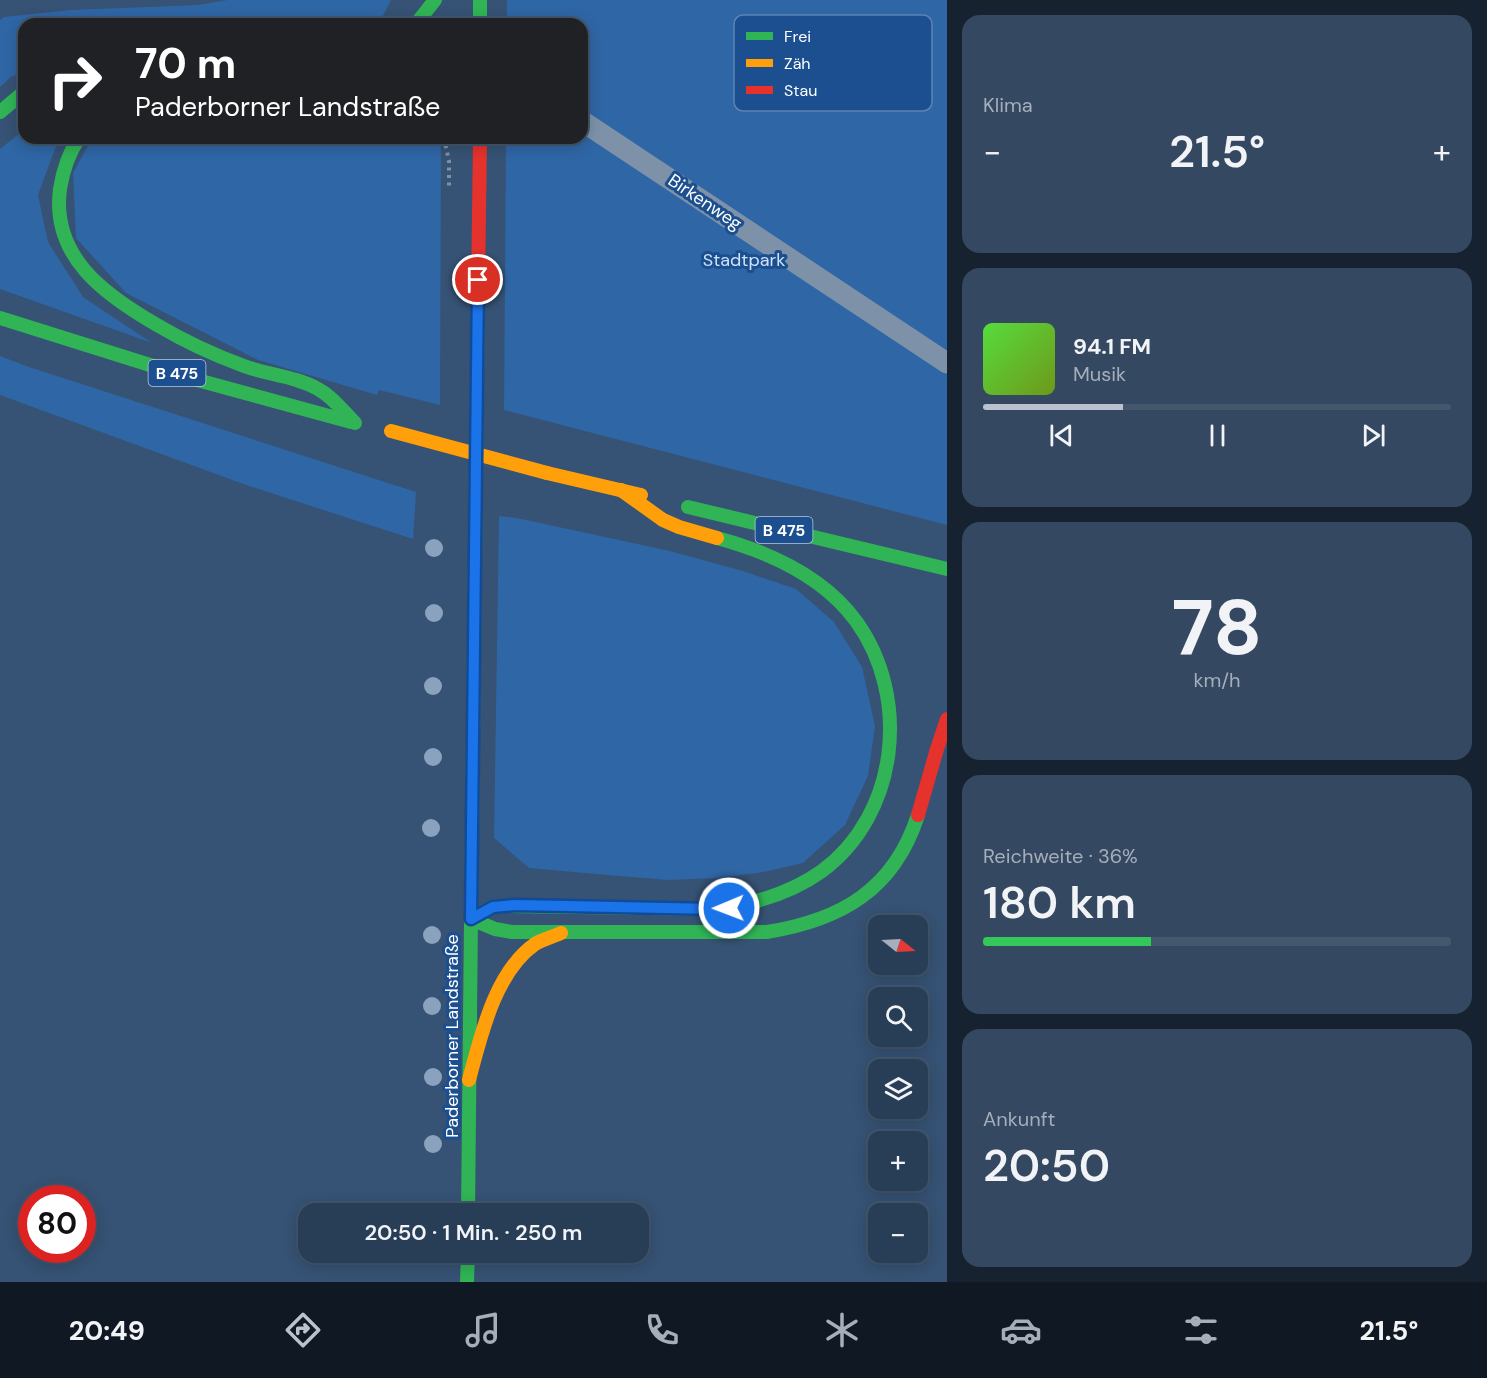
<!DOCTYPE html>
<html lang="de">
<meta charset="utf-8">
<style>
body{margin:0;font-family:"DM Sans",sans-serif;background:#344961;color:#f1f3f6;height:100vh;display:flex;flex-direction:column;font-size:22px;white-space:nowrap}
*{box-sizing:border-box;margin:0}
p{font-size:20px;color:#a5aeba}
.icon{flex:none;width:33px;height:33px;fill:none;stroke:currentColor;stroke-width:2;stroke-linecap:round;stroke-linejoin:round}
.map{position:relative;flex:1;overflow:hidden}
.sheet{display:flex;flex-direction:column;gap:15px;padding:15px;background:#162230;width:540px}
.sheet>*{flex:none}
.banner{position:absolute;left:18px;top:18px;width:570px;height:126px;border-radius:18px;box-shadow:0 3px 15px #0003,0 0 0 2px #44576d;background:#202124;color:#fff;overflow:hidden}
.needle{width:39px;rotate:108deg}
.controls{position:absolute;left:868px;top:915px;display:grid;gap:12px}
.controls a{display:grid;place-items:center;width:60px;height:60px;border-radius:12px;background:#283e57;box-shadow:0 3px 15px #0003,0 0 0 2px #44576d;font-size:30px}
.speed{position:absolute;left:18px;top:1185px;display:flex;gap:12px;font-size:30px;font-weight:700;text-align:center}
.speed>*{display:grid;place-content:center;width:78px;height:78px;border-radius:50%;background:#283e57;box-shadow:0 3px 15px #0003,0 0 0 2px #44576d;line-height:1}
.speed .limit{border:9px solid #d22;background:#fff;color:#111}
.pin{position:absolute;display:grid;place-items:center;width:51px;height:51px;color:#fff;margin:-26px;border:3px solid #fff;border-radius:50%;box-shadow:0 2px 6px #0007}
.me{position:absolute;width:66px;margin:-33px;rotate:269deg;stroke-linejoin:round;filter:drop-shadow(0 0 4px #0008)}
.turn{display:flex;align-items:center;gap:21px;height:126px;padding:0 18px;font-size:27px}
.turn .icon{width:78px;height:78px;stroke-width:2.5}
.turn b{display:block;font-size:42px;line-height:51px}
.big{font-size:45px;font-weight:600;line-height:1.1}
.sheet .widget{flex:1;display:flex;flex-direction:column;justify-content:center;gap:9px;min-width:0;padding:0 21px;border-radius:18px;background:#344961}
.sheet .dial{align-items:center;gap:0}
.dial b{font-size:78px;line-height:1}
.song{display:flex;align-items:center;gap:18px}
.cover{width:72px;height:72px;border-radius:9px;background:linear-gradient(135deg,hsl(110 70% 55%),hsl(80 70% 35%))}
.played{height:6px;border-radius:3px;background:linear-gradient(90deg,#b9c2ce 30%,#44576d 30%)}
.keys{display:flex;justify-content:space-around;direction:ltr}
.heat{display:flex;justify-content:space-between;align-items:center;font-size:33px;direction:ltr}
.charge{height:9px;border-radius:4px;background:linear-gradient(90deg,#34c759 36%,#44576d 0)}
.trip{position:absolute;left:298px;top:1203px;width:351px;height:60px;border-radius:18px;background:#283e57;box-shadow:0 3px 15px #0003,0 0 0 2px #44576d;font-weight:600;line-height:60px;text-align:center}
.tabs{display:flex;height:96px;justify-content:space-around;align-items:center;background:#101923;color:#a5aeba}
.tabs .icon{width:42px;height:42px}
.tabs .on{color:#b9c2ce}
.tabs b{font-size:27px;color:#f1f3f6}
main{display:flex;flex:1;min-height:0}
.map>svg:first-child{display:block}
</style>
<main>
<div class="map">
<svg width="947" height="1282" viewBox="0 0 947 1282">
<rect width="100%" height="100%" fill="#365274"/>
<g fill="#2f66a5">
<path d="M227,0H391L383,16L357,24H24V72L11,77L0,87V20L4,17L70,10L199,5Z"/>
<path d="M507,0H947V525L504,410L506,138H582V24H507Z"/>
<path d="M24,130V138H59L38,195L48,242L83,297L152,343L0,289V149Z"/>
<path d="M92,138H439L441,149L440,405L379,390L377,395L258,360L126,293L76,238L73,173Z"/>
<path d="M0,356L29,367L416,492L413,539L246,485L0,395Z"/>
<path d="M499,516L517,518L670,551L743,571L796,589L834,622L862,667L875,726L868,776L845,825L803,863L764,872L718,878L668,880L596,874L529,868L494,838Z"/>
</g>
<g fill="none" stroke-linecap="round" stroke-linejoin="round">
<path stroke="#7d92a8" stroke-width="4" stroke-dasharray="3 4.5" stroke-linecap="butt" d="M444,138L449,161V188"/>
<path stroke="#7d92a8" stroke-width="21" d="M582,121L947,363"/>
<g stroke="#30b455" stroke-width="14">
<path d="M480,0V24"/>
<path d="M416,24L435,0"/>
<path d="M0,112L24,92"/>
<path d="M79,138C68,154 63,170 60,189C51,257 105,295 157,325C184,341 214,355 244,366C268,375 295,376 318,389C333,397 343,411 355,423"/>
<path d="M0,318L201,381L351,422"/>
<path d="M688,507L947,569"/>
<path d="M471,919L478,290"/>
<path d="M471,919L493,907L503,906L716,909C754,904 790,894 822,871C899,814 911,697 856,621C823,576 769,552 717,538"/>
<path d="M471,919L495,929L512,932H767C841,920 894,890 918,815"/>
<path d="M468,1214L471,919"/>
<path d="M467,1282L468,1252"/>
</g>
<g stroke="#ff9f0a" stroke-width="14">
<path d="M547,473L641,495"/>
<path d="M621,490L663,520L679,527L717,538"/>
<path d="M469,1080C481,1035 495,972 535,944C543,939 553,937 561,933"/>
</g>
<g stroke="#e5322d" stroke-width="14">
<path d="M478,290L480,138"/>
<path d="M918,815L937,749L947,719"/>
</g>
<path stroke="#ff9f0a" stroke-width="14" d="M391,431L547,473"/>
</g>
<g fill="#8aa2be">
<circle cx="434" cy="548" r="9"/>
<circle cx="434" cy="613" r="9"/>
<circle cx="433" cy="686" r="9"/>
<circle cx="433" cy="757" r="9"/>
<circle cx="431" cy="828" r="9"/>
<circle cx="432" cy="935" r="9"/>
<circle cx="432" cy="1006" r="9"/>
<circle cx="433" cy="1077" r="9"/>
<circle cx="433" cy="1144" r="9"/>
</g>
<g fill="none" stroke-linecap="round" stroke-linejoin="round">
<g stroke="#114b97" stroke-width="15">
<path id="route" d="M478,280L471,919L493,907L515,905L716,909L729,908"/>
</g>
<use href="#route" stroke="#1a73e8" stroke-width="10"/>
</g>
<g text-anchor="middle" stroke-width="6" stroke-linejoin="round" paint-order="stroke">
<g fill="#1b4f8f" stroke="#bbcadd" stroke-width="1.5">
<rect x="148.5" y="360" width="57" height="26" rx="4.5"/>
<rect x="755.5" y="517" width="57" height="26" rx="4.5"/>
</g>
<g font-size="16" font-weight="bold" fill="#fff">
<text x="177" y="379">B 475</text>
<text x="784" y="536">B 475</text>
</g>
<g font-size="18" fill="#fff" stroke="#1b4f8f">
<text transform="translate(705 202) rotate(34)" y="6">Birkenweg</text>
<text transform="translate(452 1036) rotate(-90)" y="6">Paderborner Landstraße</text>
</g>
<g font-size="18" fill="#cfe3fa" stroke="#1b4f8f">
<text x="744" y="266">Stadtpark</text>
</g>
</g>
<rect x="734" y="15" width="198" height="96" rx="9" fill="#1b4f8f" stroke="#5f84b1" stroke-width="1.5"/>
<rect x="746" y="32" width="27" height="8" fill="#30b455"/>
<rect x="746" y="59" width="27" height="8" fill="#ff9f0a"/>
<rect x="746" y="86" width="27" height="8" fill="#e5322d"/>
<g font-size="16" fill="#fff">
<text x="784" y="42">Frei</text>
<text x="784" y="69">Zäh</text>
<text x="784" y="96">Stau</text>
</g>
</svg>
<div class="controls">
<a><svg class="needle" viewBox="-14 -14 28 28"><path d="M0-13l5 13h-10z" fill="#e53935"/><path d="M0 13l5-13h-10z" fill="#a5aeba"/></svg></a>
<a><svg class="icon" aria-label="search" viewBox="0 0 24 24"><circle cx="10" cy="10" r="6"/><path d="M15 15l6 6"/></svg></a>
<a><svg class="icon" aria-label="layers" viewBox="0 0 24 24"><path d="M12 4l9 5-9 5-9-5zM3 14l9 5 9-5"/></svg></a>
<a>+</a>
<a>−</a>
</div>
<div class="speed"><div class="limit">80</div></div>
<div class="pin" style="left:478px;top:280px;background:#d93025"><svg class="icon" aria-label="arrive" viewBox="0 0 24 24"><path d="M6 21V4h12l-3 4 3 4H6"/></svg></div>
<svg class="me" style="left:729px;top:908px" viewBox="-20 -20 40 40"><circle r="17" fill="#1a73e8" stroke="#fff" stroke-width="3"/><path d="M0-11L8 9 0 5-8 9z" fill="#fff"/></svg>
<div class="trip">20:50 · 1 Min. · 250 m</div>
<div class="banner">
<div class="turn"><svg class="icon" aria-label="right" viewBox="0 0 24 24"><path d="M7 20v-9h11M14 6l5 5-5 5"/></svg><div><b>70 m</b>Paderborner Landstraße</div></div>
</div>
</div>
<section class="sheet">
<div class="widget"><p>Klima</p>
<div class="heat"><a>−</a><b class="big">21.5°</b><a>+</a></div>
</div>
<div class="widget">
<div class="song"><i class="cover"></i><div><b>94.1 FM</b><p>Musik</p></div></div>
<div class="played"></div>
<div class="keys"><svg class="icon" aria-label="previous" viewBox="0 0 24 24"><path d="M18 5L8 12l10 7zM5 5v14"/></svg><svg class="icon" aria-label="pause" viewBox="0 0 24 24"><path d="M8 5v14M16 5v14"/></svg><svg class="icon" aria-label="next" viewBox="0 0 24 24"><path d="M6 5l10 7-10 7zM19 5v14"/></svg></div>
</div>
<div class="widget dial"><b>78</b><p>km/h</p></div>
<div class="widget"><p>Reichweite · 36%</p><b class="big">180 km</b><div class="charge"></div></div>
<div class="widget"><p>Ankunft</p><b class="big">20:50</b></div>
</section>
</main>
<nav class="tabs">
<b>20:49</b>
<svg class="icon on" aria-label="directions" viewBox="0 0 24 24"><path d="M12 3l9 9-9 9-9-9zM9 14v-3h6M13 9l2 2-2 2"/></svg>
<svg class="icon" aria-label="music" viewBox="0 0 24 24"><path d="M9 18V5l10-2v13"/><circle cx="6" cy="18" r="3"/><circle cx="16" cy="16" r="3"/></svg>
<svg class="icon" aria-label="phone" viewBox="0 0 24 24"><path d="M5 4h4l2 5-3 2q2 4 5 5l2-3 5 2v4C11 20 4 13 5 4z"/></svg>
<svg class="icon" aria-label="climate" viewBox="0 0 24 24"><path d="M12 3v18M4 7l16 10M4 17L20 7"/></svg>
<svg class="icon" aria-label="car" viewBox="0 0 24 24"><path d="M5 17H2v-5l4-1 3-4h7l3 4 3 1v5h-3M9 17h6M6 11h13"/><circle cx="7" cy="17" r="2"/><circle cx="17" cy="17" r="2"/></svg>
<svg class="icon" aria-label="filters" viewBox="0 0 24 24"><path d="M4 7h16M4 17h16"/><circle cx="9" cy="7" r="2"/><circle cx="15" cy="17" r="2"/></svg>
<b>21.5°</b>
</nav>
